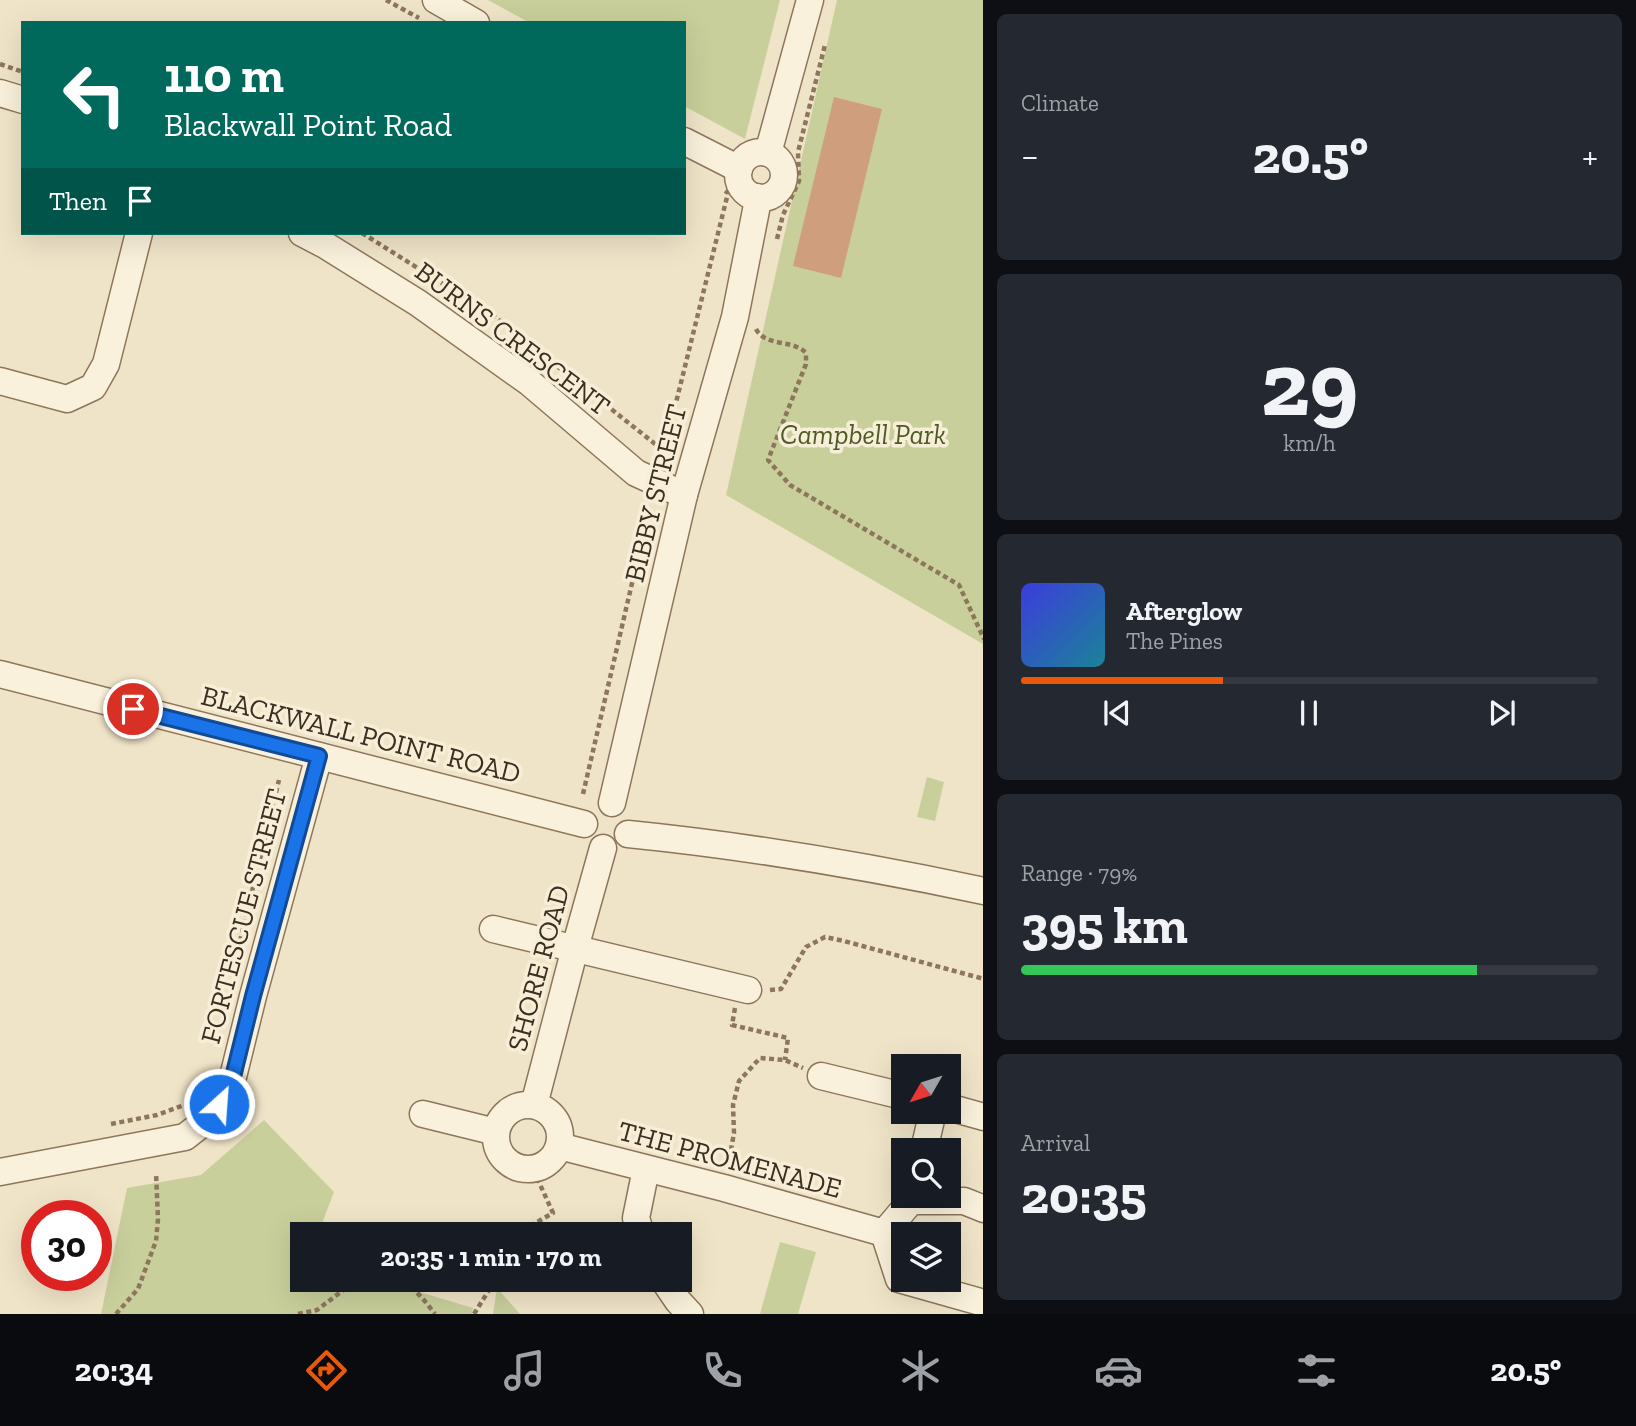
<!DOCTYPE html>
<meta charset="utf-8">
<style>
body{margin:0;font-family:"Zilla Slab",serif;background:#242831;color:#f1f3f6;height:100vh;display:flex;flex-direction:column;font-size:26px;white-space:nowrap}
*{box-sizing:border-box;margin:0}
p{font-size:23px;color:#9ea1a6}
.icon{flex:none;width:38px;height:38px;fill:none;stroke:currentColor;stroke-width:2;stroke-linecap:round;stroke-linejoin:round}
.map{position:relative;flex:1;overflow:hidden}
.details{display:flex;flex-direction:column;gap:14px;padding:14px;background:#0d0f14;width:653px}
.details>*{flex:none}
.top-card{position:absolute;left:21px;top:21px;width:665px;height:214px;border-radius:0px;box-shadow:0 7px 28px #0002;background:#00695c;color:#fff;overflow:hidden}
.needle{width:46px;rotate:231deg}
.tools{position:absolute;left:891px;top:1054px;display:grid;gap:14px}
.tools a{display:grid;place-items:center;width:70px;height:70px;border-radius:0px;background:#171b24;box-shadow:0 7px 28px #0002;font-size:35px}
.speed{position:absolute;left:21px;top:1200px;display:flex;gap:14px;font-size:35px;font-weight:700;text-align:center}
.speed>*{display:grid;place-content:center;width:91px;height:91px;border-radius:50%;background:#171b24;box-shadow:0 7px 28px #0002;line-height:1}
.speed .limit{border:10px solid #d22;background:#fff;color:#111}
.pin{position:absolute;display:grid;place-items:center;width:60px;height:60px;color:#fff;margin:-30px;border:4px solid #fff;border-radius:50%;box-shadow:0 2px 7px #0007}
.me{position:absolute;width:77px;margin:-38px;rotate:26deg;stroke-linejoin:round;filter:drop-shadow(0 0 5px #0008)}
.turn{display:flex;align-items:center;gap:24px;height:147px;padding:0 28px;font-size:32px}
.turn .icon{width:91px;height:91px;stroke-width:2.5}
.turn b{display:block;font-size:49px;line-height:60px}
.then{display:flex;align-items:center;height:66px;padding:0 28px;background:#0003;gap:14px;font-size:26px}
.big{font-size:52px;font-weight:800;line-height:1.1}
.details .tile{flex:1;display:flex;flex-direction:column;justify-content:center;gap:10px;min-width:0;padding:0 24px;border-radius:10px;background:#242831}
.details .dial{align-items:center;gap:0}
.dial b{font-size:91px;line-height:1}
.song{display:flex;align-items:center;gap:21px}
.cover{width:84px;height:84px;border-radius:10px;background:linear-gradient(135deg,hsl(240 70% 55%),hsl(190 70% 35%))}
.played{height:7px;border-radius:4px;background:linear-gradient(90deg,#ea580c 35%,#363941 35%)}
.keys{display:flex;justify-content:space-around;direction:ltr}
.heat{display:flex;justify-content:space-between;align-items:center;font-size:38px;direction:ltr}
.charge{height:10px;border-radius:5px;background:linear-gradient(90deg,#34c759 79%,#363941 0)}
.trip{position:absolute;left:290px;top:1222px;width:402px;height:70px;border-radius:0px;background:#171b24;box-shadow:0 7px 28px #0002;font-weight:800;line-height:70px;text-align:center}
.dock{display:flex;height:112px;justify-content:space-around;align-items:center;background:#090b0e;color:#9ea1a6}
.dock .icon{width:49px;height:49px}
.dock .selected{color:#ea580c}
.dock b{font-size:32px;color:#f1f3f6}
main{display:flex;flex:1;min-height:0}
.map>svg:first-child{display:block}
</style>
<main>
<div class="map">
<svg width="984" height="1314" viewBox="0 0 984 1314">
<rect width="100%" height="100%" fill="#f0e4c8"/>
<g fill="#c9cf9b">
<path d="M488,0H780L745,139L684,106V23H530Z"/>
<path d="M837,0H983V644L726,495Z"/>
<path d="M927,777L944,782L935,821L917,817Z"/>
<path d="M264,1120L334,1192L318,1234H303V1279H376L473,1308L472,1314H101L127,1188L201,1175Z"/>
<path d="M780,1242L816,1252L798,1314H760Z"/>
<path d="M497,1288L520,1314H493Z"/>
</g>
<path fill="#cf9f7d" d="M834,97L882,109L841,278L793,266Z"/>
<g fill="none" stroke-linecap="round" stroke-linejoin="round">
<g stroke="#8d765c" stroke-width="29">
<g id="minor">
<path d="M436,0L476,23"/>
<path d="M0,93L23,100"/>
<path d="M684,141L739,169"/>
<circle cx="761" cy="175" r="23"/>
<path d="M768,153L810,0"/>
<path d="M302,233L325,245L418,303L530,383L636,473L684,495"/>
<path d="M0,381L67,399L93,387L106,364L139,233"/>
<path d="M0,674L584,824"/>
<path d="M612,803L684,495L735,317L757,205V197"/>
<path d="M628,834C748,846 866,866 984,891"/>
<path d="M493,929L748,990"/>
<path d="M821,1076L903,1096"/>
<circle cx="528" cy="1137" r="32"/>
<path d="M534,1105L575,948L603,848"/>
<path d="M948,1107L984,1117"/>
<path d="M423,1114L496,1132"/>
<path d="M559,1146L724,1188L884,1233"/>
<path d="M924,1150L933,1111"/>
<path d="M0,1172L185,1137L208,1119L230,1089L253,996L319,756"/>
<path d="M984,1209L964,1201H911L884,1233L899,1279L984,1303"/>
<path d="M641,1234L636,1218L646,1169"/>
<path d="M663,1279L678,1301L690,1314"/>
</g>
</g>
<g stroke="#8d765c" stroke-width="4.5" stroke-dasharray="5 3.5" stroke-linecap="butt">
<path d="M386,0L419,18"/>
<path d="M0,64L23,72"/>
<path d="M362,233L494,316L664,451L728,193L725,191"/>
<path d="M777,239L783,215L799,181L798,152L825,45"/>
<path d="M756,329C765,347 793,339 806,353V364L768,460L790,485L959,585L984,639"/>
<path d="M583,794L646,523"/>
<path d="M234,966L279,780"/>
<path d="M770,990L781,989L806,947L825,937L844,941L984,979"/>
<path d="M735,1008L732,1025L788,1038L785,1060"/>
<path d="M111,1124L157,1115L187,1104"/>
<path d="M728,1167L734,1133L733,1105L739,1081L760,1058L785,1060L803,1068"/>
<path d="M518,1234L519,1230"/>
<path d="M528,1234L530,1226L553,1213L533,1169"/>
<path d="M396,1279C413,1285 424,1300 435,1314"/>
<path d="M116,1314L138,1289L156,1241L158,1219L156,1173"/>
<path d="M298,1314L317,1310L350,1285L365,1279"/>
<path d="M474,1314L496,1279"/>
</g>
<use href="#minor" stroke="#faf1dc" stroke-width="26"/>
</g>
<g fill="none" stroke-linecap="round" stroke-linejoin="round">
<g stroke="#114b97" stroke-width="18">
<path id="route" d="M133,709L319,756L253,996L230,1089L219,1104"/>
</g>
<use href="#route" stroke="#1a73e8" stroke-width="12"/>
</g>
<g text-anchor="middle" stroke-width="7" stroke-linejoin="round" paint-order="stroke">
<g font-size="28" fill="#3d2e20" stroke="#f7eed8">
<text transform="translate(513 338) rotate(37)" y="10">BURNS CRESCENT</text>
<text transform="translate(655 493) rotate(-76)" y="10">BIBBY STREET</text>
<text transform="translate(361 734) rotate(14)" y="10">BLACKWALL POINT ROAD</text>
<text transform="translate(243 916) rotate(-75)" y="10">FORTESCUE STREET</text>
<text transform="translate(538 968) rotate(-75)" y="10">SHORE ROAD</text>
<text transform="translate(730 1159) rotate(15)" y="10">THE PROMENADE</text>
</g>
<g font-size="28" font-style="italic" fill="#4d5a26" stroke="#f7eed8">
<text x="863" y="444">Campbell Park</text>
</g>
</g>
</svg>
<div class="tools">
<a><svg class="needle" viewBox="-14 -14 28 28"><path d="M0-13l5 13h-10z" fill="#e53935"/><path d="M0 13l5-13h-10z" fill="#9ea1a6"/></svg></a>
<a><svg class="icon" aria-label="search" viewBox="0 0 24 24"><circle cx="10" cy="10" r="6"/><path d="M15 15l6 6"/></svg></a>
<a><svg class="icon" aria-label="layers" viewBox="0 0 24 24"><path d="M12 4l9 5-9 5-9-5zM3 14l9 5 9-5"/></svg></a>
</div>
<div class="speed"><div class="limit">30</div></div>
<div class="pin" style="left:133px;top:709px;background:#d93025"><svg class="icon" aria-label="arrive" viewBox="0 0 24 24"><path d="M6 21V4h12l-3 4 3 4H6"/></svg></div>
<svg class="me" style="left:219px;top:1104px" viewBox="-20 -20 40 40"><circle r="17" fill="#1a73e8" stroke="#fff" stroke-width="3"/><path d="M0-11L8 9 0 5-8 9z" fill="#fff"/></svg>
<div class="trip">20:35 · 1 min · 170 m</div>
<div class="top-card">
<div class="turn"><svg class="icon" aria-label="left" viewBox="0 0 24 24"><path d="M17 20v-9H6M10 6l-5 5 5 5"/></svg><div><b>110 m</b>Blackwall Point Road</div></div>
<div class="then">Then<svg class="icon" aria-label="arrive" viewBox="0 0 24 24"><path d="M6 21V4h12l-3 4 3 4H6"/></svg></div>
</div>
</div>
<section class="details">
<div class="tile"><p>Climate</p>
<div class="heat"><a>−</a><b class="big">20.5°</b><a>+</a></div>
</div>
<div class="tile dial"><b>29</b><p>km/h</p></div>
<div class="tile">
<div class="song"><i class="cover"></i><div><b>Afterglow</b><p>The Pines</p></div></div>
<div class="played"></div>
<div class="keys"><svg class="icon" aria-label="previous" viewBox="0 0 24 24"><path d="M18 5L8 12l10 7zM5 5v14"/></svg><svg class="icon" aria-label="pause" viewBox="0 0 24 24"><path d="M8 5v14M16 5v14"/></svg><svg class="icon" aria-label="next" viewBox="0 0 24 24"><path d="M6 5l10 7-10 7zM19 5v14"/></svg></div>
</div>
<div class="tile"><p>Range · 79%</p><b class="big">395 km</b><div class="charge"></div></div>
<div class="tile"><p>Arrival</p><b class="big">20:35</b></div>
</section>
</main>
<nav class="dock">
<b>20:34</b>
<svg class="icon selected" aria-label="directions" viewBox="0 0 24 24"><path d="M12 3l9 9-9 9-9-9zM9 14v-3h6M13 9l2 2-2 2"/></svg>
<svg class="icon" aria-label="music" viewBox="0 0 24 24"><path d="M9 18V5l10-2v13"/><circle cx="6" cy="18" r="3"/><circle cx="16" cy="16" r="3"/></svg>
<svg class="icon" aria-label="phone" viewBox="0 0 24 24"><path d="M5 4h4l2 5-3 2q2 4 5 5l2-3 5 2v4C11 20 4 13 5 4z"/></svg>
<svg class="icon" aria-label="climate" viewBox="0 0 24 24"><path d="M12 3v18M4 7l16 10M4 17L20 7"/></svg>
<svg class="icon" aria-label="car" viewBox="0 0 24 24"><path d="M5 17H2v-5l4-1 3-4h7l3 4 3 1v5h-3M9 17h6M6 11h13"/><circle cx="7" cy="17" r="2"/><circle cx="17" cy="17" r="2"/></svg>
<svg class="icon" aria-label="filters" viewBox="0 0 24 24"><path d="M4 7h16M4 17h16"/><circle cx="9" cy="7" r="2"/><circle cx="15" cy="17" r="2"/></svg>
<b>20.5°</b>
</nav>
